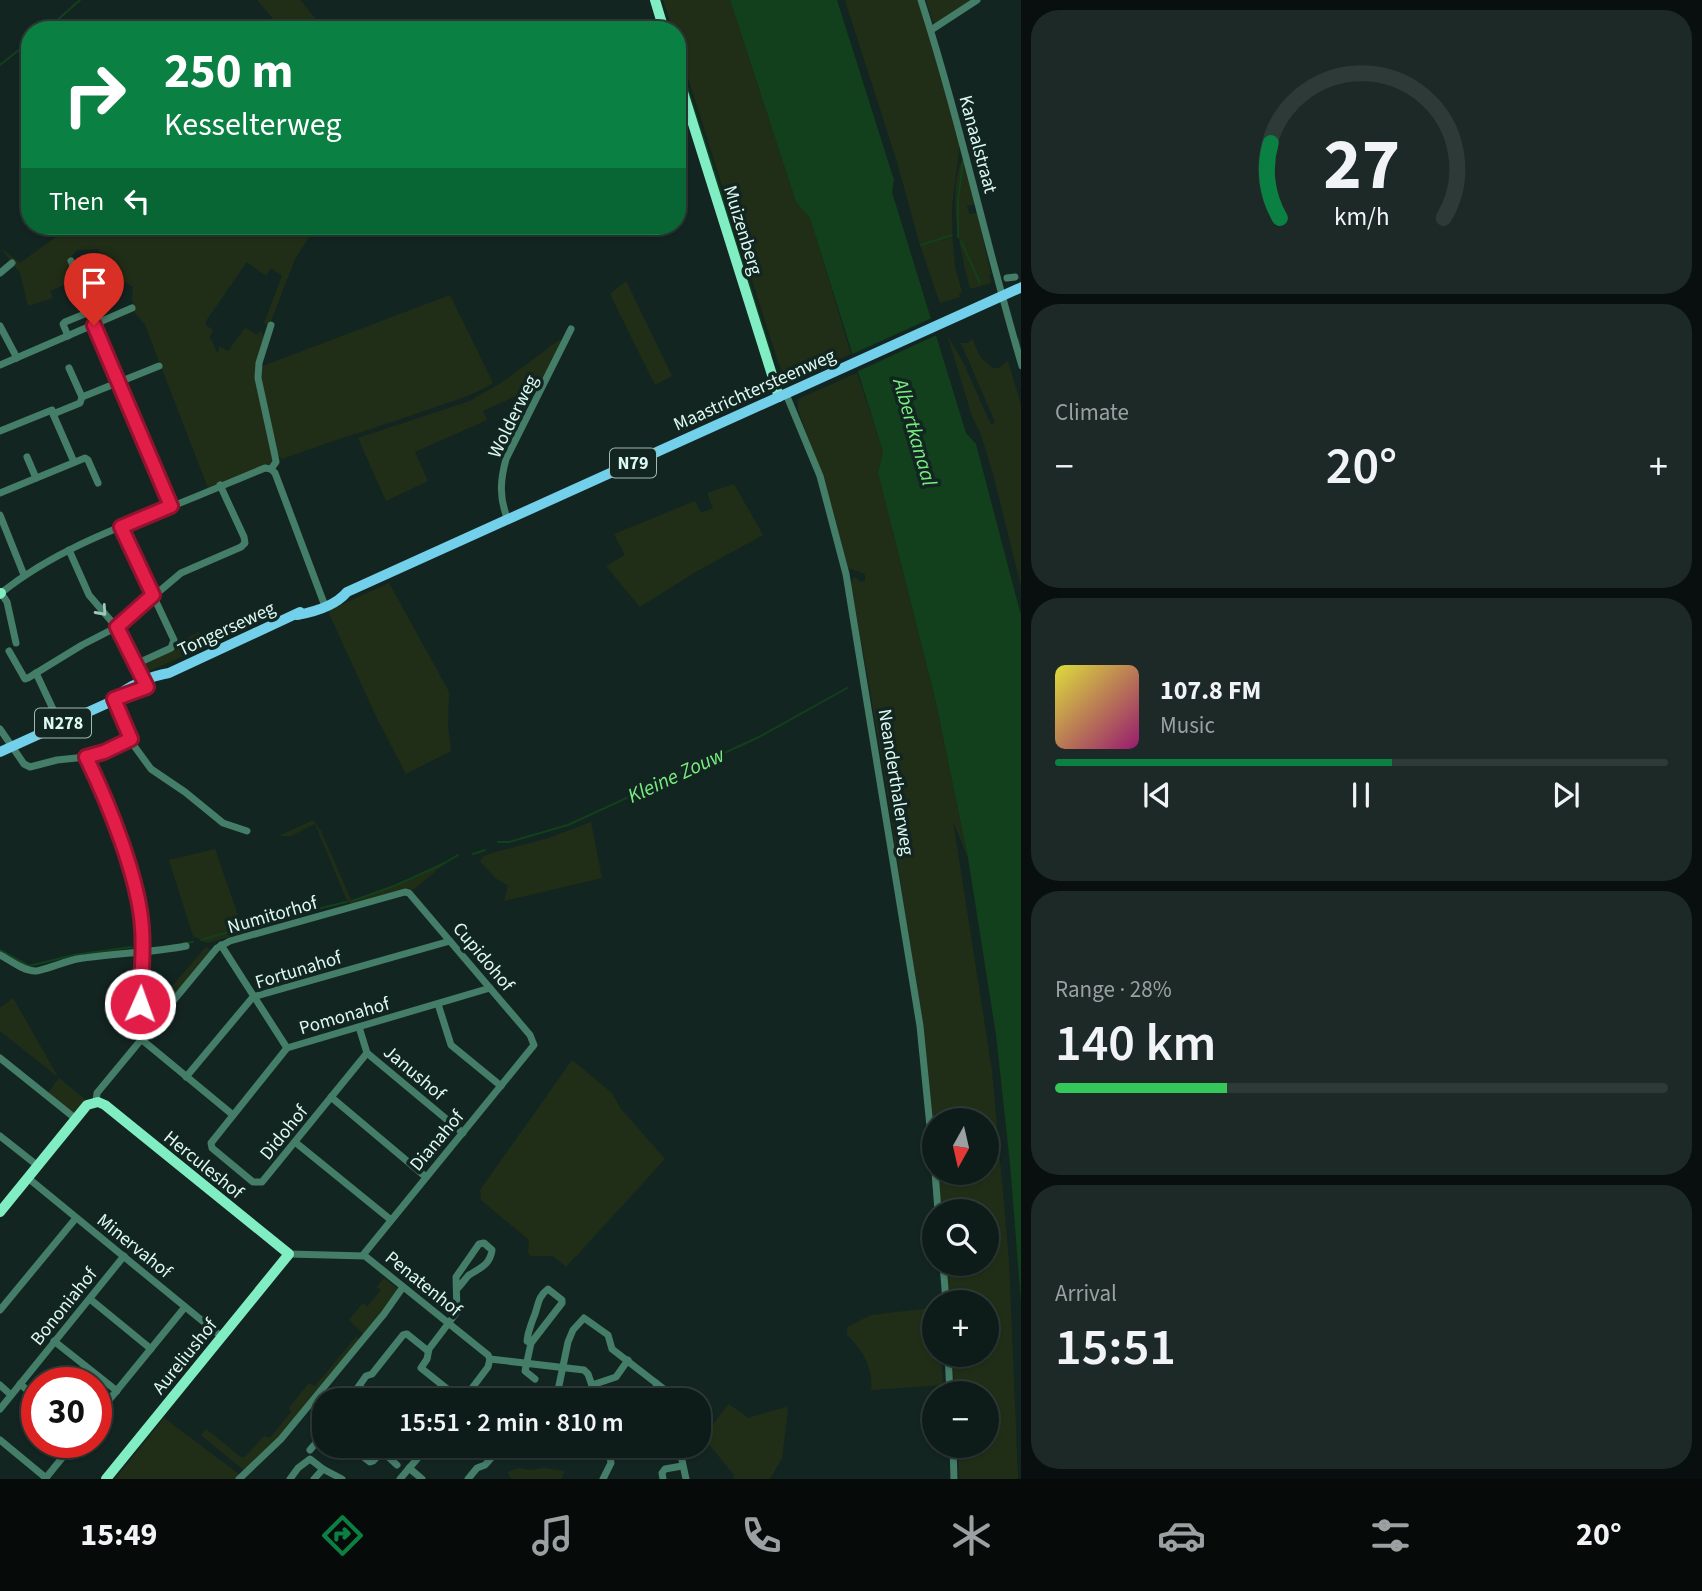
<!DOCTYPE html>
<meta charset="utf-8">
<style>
body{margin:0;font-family:"Source Sans 3",sans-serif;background:#1c2926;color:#f1f3f6;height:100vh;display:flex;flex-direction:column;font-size:26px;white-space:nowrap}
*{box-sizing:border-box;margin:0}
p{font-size:23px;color:#9ba1a2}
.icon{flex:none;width:38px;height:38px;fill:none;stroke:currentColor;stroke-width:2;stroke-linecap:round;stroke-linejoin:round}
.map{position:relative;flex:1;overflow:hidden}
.sheet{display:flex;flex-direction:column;gap:10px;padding:10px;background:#080f0e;width:681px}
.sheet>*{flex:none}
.banner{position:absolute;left:21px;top:21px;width:665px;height:214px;border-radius:28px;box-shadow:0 2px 5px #0004,0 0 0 2px #2e3a38;background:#0b8043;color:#fff;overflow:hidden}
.needle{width:46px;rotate:188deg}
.controls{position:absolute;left:922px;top:1108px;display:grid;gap:14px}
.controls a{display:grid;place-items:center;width:77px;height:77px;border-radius:50%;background:#0e1c19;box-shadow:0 2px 5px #0004,0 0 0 2px #2e3a38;font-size:35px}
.speed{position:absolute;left:21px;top:1367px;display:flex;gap:14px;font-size:35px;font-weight:700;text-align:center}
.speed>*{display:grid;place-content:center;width:91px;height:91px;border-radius:50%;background:#0e1c19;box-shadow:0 2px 5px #0004,0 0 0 2px #2e3a38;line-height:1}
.speed .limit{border:10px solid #d22;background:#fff;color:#111}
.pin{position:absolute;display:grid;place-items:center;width:60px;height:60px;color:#fff;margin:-72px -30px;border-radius:50% 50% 50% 0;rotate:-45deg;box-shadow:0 0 7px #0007}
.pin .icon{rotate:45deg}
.me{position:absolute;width:77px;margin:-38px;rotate:2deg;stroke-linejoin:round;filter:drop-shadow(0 0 5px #0008)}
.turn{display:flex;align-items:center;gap:24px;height:147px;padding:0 28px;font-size:32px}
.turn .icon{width:91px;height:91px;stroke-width:2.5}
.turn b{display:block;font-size:49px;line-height:60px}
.then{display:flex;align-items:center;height:66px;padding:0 28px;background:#0003;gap:14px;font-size:26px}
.big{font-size:52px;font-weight:600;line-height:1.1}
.sheet .tile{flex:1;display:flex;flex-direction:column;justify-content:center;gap:10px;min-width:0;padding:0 24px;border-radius:28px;background:#1c2926}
.sheet .dial{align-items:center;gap:0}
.dial svg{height:182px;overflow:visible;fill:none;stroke:#2e3a38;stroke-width:7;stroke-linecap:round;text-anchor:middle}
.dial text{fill:#f1f3f6;stroke:none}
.song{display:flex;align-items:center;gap:21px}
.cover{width:84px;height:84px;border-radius:10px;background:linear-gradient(135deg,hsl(60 70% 55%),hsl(320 70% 35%))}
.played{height:7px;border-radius:4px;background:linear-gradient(90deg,#0b8043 55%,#2e3a38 55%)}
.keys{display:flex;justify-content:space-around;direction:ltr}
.heat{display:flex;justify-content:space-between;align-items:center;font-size:38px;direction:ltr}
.charge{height:10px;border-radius:5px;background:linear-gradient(90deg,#34c759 28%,#2e3a38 0)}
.trip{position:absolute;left:312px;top:1388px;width:399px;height:70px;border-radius:28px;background:#0e1c19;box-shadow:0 2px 5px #0004,0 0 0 2px #2e3a38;font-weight:600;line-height:70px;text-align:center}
.menu{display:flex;height:112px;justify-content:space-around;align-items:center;background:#060b0a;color:#9ba1a2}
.menu .icon{width:49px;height:49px}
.menu .current{color:#0b8043}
.menu b{font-size:32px;color:#f1f3f6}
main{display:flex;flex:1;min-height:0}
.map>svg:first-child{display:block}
</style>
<main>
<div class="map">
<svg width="1022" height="1479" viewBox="0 0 1022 1479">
<rect width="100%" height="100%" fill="#132521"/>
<g fill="#212e17">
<path d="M257,0H300L325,30H283Z"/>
<path d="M663,0H730L796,202L810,217L851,354L790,382L786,380L777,359L677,43V30H673Z"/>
<path d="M845,0H919L960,142L952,205V235L955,267L962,292L959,293L960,297L940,303L920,245L897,162Z"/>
<path d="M926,0H972L936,25L933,22Z"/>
<path d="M963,158L975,204L967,206L969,214L977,213L991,274L989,275L991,283L970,289C961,252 946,193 963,158Z"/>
<path d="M71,226H316L295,259L269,326L264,323L282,276L271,268L266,276L247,262L206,321V325L213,330L210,337L218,354L219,346L228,351L245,328L257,335L261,331L264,336L256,378L273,454L272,463L208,488L145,325L132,309L135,307L132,300L133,287L105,271L101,262L104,256L98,249L77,250L70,258L71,269L66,271L71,282L50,291L53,298L28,306L20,273L0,247L20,263Z"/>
<path d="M626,281L672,376L655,385L610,294Z"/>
<path d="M450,295L493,383C473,396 449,402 427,410C379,427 330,441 282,459L279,456L260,381V367Z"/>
<path d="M947,334L965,366L991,425L995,422L961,343H968L972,339L981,358L993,368H999L1008,361L1021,405V586L993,474L981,435L972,416Z"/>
<path d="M559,340L562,341L540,385L483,411L487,420L415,452L428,481L386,501L358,438L470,401L504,381Z"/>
<path d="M857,373L883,452L878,473L935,698L968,858L953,821L992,1071L1009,1261L1018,1479H959L958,1446H987V1393H956L951,1355L987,1354V1302H947L944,1264H987V1211H940L937,1173L987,1172V1120H934V1151C914,961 887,771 850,583L855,577L861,582L865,581V574L848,568L833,511L798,409V399Z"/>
<path d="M734,484L763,535L692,574L640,607L606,566L625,555L614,534L695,501L701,513L713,508L707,493Z"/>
<path d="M389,583L449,692L448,726L451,751L406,774L376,716L328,611Z"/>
<path d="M199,632L206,646L147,672L145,664L174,650L179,642Z"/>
<path d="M313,820L321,831L352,902L406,881L450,859L413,890L409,888L354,904L348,903L315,824L291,836H279Z"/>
<path d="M591,822L602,878L504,901L508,886L495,878L480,861L484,856L492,853L549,838Z"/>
<path d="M215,849L244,933L207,943L193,936L169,860Z"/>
<path d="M206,947L212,951L147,1029L142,1026L144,993L150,991L156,1005Z"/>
<path d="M13,998L58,1077L0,1031V1008Z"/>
<path d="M572,1060L612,1093L621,1109L665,1159L566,1267L553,1256H531L528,1253L529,1240L481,1200L480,1190Z"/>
<path d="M59,1078L86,1100L74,1114L48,1093Z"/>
<path d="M384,1278L400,1291L364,1335L349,1320L363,1303L367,1307L381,1290L377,1287Z"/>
<path d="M934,1303V1354L941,1355L943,1385L871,1390C874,1370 862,1348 847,1335V1327L871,1315L923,1309Z"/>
<path d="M356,1337L361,1340L281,1436L246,1472L201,1435L206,1429L241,1457H245L264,1436L270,1438L291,1412L289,1408L309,1383L315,1386Z"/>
<path d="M729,1404L748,1418L786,1407L788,1409L782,1458L770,1479H733L734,1475L703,1437Z"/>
<path d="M164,1418L240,1475L239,1479H115Z"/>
<path d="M518,1468L531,1470L544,1468L564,1471L562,1479H511L508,1472Z"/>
</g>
<path fill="#123f1c" d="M730,0H837L894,180L892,192L966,433L976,444L1019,608L1022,617L1021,1303L1010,1164L996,1035L968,858L935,698L878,473L883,452L810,218L796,202Z"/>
<path fill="#132521" d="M934,317L939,334L854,373L848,356Z"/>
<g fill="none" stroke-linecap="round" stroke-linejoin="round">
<g stroke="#123f1c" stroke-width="2">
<path d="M46,30L80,0"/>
<path d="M677,56L713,168"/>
<path d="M0,65L29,42"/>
<path d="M714,171L771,354"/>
<path d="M958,237V201L963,161"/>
<path d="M961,241L980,283"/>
<path d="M921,245L952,235"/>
<path d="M1018,339L1020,348"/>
<path d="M498,842H509L568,825L759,737L847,688"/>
<path d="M473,854L485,850"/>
<path d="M352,901L394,886L443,864L458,855"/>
<path d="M248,926L346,902"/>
<path d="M201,940L242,928"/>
<path d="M186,943L193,942"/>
<path d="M0,950L29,966L74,955L132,947"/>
</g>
<g stroke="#447d68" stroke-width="7">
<path d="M921,0C960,121 986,245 1022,366"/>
<path d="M931,30L977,0"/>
<path d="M71,261L96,320L94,325L171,506"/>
<path d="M0,273L12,263"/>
<path d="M1007,278L1015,277"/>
<path d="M0,326L17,358"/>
<path d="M68,336L63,324L65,322L87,313"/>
<path d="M0,365L132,308"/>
<path d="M69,368L82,397"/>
<path d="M786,394L820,476L846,574L920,1026L934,1167"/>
<path d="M53,414L74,462"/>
<path d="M0,431L52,410L53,414L80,403L82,397L159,366"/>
<path d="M27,457L36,478"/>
<path d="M271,469L276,462L275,456L258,378L259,363L271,325"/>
<path d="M271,469L275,473L325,606"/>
<path d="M0,493L85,458L88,460L98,483"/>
<path d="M0,515L24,575"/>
<path d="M508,520C499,498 500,481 506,459L571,329"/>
<path d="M121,527L174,640L171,648L136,664"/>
<path d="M69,550L89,595L118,629L147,687"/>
<path d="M16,643L7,602L1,593C51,553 111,530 170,507C201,495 233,481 265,468L271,469"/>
<path d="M9,651L25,679L28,678L82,645L117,627L181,573L241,547L245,543L244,537L220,485"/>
<path d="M36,673L60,724"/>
<path d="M114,699L132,743L151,769L185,792L223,823L247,831"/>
<path d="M0,729L24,764L30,767L57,760L86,757L104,752L131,739"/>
<path d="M86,757L113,821L139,899L143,932L141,1039L233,1115"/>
<path d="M221,945L287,1048"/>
<path d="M0,955C10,960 23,971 35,971C42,971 66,961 77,959C113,953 150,953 186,946"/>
<path d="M438,1004L451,1045L501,1086"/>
<path d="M359,1027L367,1053L463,1133"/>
<path d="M367,1053L262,1182H253L212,1148L211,1143L287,1048L490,988"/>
<path d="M0,1058L76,1119"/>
<path d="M186,1077L253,997L450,941"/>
<path d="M331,1097L426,1177"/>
<path d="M96,1102L97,1093L217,948L230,941L405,892L409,893L530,1035L534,1045L363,1255"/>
<path d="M0,1136L38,1166"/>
<path d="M295,1142L391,1220"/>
<path d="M935,1172L938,1211"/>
<path d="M28,1178L222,1337"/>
<path d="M289,1254L365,1256L488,1355L490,1359L584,1370L588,1374L597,1400"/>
<path d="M943,1264L946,1302"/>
<path d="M457,1289C461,1285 465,1279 469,1275C480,1268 490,1265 492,1250L484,1243L479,1244L456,1277L457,1312L429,1349L427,1359L421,1368L461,1400"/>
<path d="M90,1299L151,1349"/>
<path d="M0,1310L76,1218"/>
<path d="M54,1341L117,1391"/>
<path d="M531,1343L562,1303V1300L548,1289C536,1298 539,1307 533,1319C530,1328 528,1331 527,1341L531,1343L525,1371L535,1379"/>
<path d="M948,1354L950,1393"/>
<path d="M656,1383L659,1400"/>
<path d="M20,1384L37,1398"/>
<path d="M0,1385L11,1395"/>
<path d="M592,1385L616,1377L628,1360"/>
<path d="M360,1387L377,1400"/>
<path d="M349,1400L366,1376L372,1374L403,1335L407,1334L428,1351"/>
<path d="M463,1400L488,1367L490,1359"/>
<path d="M556,1400L568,1342L573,1330L584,1318L608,1335L612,1349L678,1400"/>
<path d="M0,1409L124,1256"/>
<path d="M96,1416L185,1307"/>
<path d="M0,1440L46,1478"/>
<path d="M349,1446L370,1462L373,1461L380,1454L384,1453"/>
<path d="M389,1446L384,1453L397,1465"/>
<path d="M679,1446L686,1479"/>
<path d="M953,1446L954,1479"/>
<path d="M310,1450L324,1433"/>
<path d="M409,1468L422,1479"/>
<path d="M323,1469L342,1479"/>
<path d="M45,1479L75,1442"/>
<path d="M239,1479L281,1439L384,1314L403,1287"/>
<path d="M290,1479L298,1468L310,1459L323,1469L314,1479"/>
<path d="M400,1479L428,1446"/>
<path d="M468,1479L477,1468L485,1465L502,1446"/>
<path d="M603,1479L611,1463L608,1446"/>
<path d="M663,1479L662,1473L665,1469L682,1466"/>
</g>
<g stroke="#80edc3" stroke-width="10">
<path d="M655,0L664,30"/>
<path d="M677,73L779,397"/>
<path d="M0,594L1,593"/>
<path d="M0,1212L87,1105L98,1102L105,1105L289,1254L106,1479"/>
</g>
<g stroke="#72d0eb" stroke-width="10">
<path d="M297,615C314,612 336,605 347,592L1022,287"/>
<path d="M114,699C127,686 151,676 169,673L300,612"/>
<path d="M0,752L119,698"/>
</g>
</g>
<defs><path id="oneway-chevron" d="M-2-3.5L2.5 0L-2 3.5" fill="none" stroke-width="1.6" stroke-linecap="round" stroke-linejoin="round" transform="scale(1.75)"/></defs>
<use stroke="#9fc8ba" href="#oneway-chevron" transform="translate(102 611) rotate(48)"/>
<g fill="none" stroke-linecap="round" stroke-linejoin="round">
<g stroke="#92132f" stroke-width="18">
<path id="route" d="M94,325L171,506L121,527L153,595L117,627L147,687L114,699L131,739L104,752L86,757C108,802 139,878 142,928C144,953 141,979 140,1004"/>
</g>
<use href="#route" stroke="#e11d48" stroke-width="12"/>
</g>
<g text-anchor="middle" stroke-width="7" stroke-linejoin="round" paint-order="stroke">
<g fill="#132521" stroke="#a0bab3" stroke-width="2">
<rect x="610" y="448.5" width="46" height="29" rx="5"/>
<rect x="35" y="708.5" width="56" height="29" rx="5"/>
</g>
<g font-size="18" font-weight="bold" fill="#dcfaf1">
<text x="633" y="469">N79</text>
<text x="63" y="729">N278</text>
</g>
<g font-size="19" fill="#dcfaf1" stroke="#132521">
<text transform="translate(979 144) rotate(75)" y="7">Kanaalstraat</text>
<text transform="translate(744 230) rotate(73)" y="7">Muizenberg</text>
<text transform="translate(754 389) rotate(-24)" y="7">Maastrichtersteenweg</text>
<text transform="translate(512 416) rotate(-64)" y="7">Wolderweg</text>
<text transform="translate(226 628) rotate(-25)" y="7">Tongerseweg</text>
<text transform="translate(897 782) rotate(81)" y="7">Neanderthalerweg</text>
<text transform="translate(272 914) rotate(-16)" y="7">Numitorhof</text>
<text transform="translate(484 956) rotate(50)" y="7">Cupidohof</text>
<text transform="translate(298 969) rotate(-17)" y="7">Fortunahof</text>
<text transform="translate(344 1015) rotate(-16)" y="7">Pomonahof</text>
<text transform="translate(415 1072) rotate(40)" y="7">Janushof</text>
<text transform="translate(283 1132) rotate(-51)" y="7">Didohof</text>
<text transform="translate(436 1140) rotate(-50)" y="7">Dianahof</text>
<text transform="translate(204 1164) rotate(39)" y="7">Herculeshof</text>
<text transform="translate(135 1245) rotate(39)" y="7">Minervahof</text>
<text transform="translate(424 1283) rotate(39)" y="7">Penatenhof</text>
<text transform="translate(63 1306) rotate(-51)" y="7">Bononiahof</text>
<text transform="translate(184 1356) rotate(-51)" y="7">Aureliushof</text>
</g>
<g font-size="21" font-style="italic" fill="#78ec7f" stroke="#132521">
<text transform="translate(915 432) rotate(74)" y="7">Albertkanaal</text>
<text transform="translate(676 775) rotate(-25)" y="7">Kleine Zouw</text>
</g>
</g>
</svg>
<div class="controls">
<a><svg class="needle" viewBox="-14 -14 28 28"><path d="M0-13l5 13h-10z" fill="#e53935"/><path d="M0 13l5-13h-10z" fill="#9ba1a2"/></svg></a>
<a><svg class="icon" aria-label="search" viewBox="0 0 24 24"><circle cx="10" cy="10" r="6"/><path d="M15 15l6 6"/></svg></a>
<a>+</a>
<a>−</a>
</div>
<div class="speed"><div class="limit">30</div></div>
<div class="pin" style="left:94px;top:325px;background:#d93025"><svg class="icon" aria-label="arrive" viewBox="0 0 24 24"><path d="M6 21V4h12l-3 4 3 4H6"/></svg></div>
<svg class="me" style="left:140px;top:1004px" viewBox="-20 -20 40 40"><circle r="17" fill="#e11d48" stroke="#fff" stroke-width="3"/><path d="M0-11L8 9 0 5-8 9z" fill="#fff"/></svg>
<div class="trip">15:51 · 2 min · 810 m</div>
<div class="banner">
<div class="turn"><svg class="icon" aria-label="right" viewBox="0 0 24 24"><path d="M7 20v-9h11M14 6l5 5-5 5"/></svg><div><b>250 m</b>Kesselterweg</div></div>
<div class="then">Then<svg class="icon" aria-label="left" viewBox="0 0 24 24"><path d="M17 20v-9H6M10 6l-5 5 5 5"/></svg></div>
</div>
</div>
<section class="sheet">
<div class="tile dial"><svg viewBox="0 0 100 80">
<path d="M14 69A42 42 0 1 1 86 69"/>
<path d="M14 69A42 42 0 0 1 10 36" stroke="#0b8043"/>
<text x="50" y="56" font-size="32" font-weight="700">27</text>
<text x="50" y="72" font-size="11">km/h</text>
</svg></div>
<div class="tile"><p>Climate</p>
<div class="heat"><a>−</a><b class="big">20°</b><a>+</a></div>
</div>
<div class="tile">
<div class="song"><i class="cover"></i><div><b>107.8 FM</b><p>Music</p></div></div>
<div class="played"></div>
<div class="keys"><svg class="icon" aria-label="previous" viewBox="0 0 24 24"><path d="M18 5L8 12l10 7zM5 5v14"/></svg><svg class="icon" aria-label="pause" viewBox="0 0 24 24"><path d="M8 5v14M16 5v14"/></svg><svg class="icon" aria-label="next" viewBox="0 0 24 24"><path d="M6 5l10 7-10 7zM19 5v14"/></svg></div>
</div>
<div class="tile"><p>Range · 28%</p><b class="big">140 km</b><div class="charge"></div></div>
<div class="tile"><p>Arrival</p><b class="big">15:51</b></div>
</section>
</main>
<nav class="menu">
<b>15:49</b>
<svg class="icon current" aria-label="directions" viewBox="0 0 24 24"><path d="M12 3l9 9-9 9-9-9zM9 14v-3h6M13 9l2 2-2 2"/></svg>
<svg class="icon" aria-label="music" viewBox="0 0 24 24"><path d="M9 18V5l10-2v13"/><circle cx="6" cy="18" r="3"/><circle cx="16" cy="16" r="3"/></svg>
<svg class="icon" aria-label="phone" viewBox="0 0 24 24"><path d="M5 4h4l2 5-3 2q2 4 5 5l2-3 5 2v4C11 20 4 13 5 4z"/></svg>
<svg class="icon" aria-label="climate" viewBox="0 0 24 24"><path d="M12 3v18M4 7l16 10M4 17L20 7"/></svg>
<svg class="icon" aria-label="car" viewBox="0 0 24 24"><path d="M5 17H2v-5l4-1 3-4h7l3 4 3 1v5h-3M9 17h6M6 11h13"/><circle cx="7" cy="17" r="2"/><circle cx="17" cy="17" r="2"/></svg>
<svg class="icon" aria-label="filters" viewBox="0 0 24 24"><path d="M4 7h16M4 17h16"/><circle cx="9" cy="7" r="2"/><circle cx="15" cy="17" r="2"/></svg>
<b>20°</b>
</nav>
